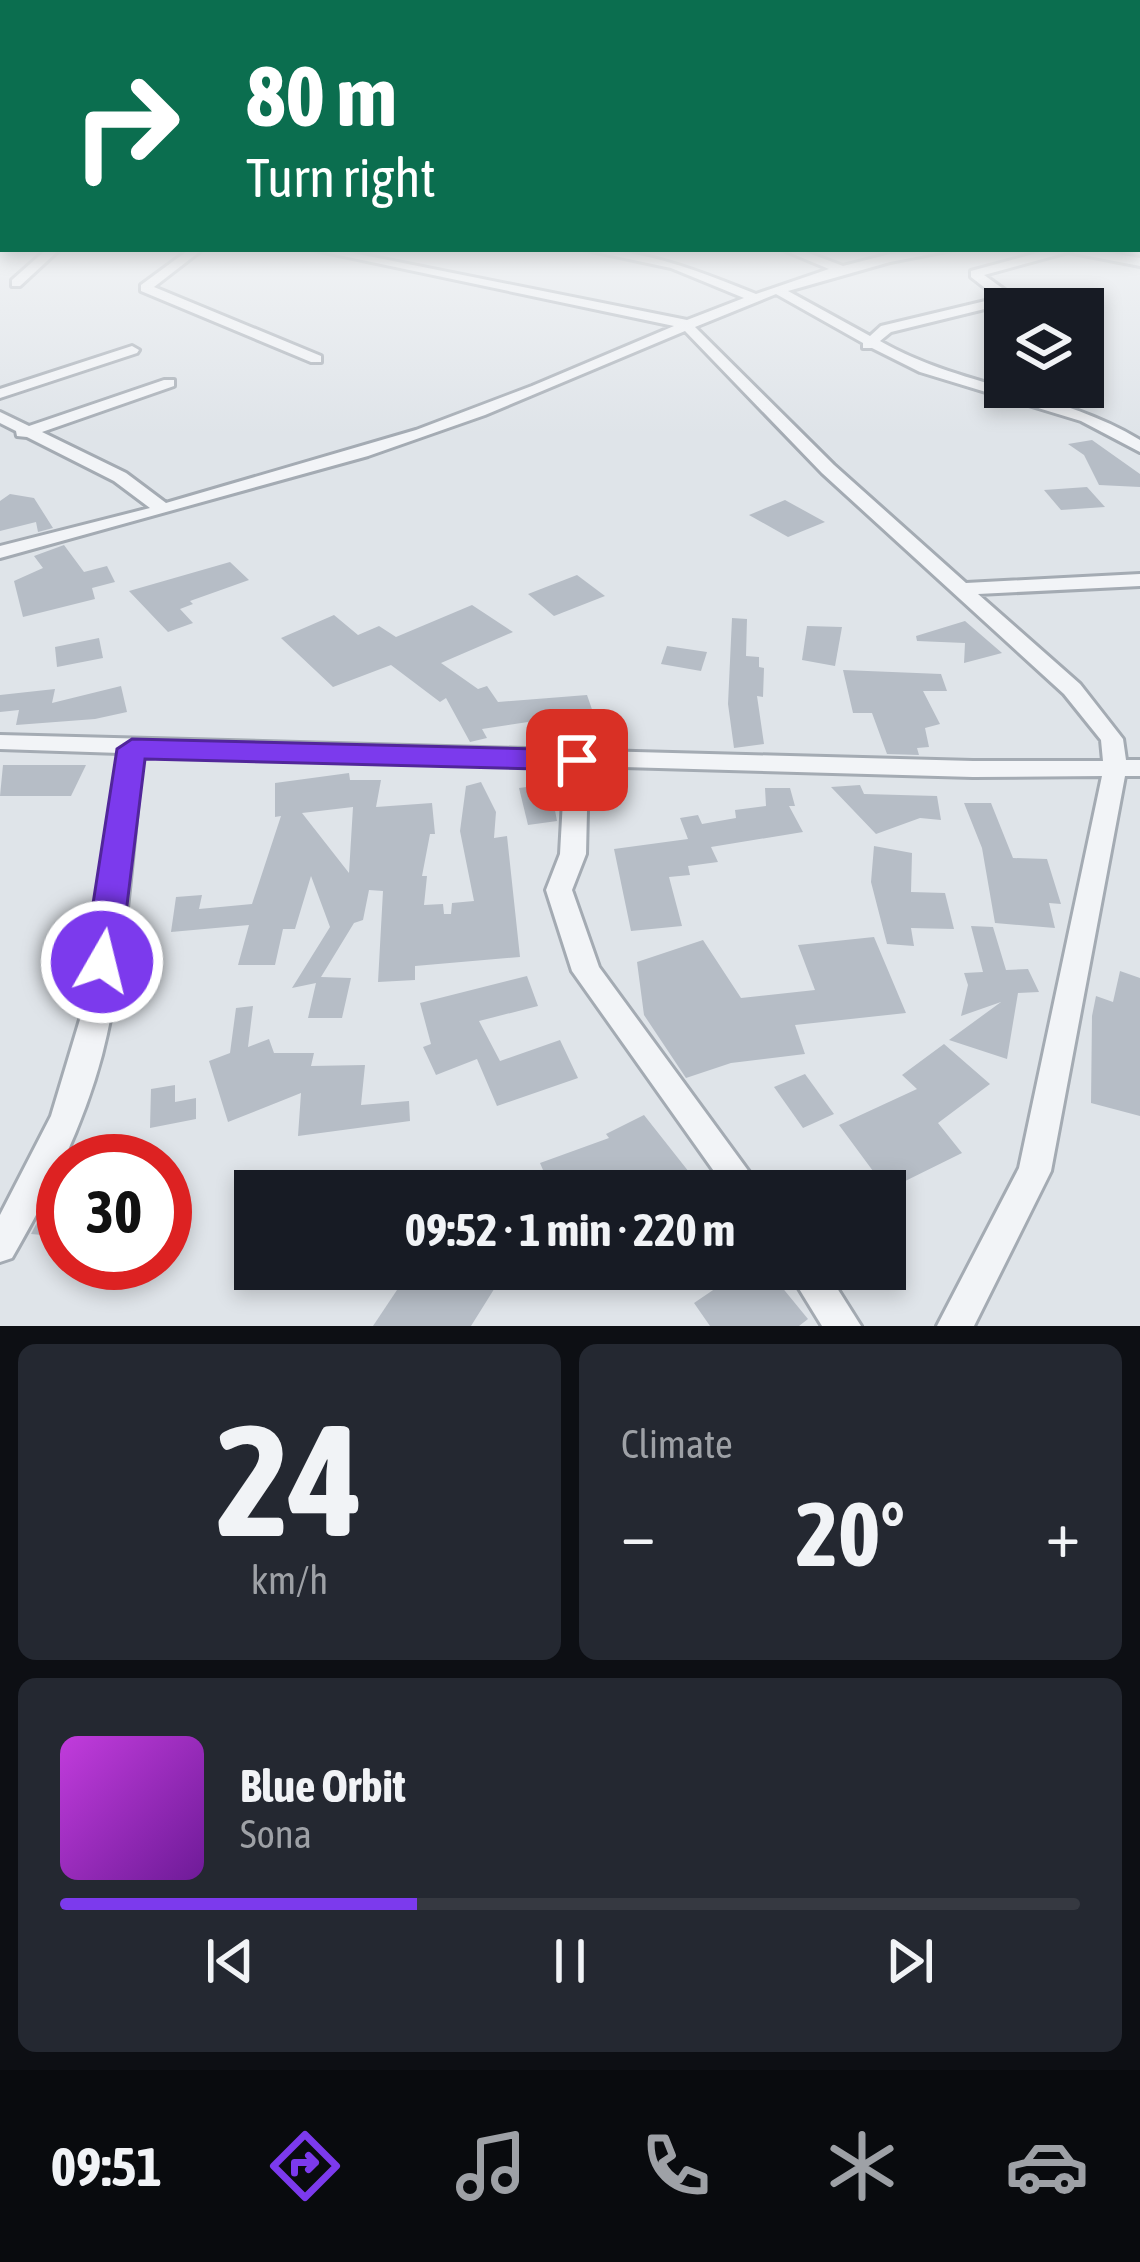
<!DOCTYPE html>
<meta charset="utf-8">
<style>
body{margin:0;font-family:"Asap Condensed",sans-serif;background:#242831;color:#f1f3f6;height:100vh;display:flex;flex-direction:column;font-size:45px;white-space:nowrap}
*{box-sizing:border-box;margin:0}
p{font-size:39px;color:#9ea1a6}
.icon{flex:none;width:66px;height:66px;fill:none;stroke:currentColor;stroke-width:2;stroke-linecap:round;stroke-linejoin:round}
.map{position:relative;height:1326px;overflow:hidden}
.panel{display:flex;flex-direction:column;gap:18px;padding:18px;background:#0d0f14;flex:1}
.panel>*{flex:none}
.hud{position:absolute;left:0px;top:0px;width:1140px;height:252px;box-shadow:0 6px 18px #0003;background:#0b6e4f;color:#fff;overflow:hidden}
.tools{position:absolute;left:984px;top:288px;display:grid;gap:24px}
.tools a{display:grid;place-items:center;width:120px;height:120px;border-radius:0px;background:#171b24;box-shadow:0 6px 18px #0003;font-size:60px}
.speed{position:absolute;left:36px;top:1134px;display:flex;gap:24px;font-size:60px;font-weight:700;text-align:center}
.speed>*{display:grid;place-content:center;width:156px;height:156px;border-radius:50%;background:#171b24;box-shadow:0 6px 18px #0003;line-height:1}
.speed .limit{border:18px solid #d22;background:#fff;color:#111}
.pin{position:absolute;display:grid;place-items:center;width:102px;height:102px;color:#fff;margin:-51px;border-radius:24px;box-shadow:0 6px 18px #0006}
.me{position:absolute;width:132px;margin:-66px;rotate:8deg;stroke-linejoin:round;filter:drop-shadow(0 0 9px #0008)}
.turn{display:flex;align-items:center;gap:42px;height:252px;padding:0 48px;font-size:54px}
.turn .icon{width:156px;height:156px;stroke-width:2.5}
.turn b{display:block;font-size:84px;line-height:102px}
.big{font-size:90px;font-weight:700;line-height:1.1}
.panel .tile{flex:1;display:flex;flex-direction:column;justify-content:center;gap:18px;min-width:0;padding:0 42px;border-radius:18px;background:#242831}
.panel .dial{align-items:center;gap:0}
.dial b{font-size:156px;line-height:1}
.song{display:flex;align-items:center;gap:36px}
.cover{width:144px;height:144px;border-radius:18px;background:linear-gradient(135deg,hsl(290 70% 55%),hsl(280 70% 35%))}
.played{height:12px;border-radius:6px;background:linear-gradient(90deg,#7c3aed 35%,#363941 35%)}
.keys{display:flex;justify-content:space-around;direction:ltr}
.heat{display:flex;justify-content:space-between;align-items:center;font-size:66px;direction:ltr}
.panel .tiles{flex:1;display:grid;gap:18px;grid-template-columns:1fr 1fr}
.tile:last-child{grid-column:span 2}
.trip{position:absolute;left:234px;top:1170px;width:672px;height:120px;border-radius:0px;background:#171b24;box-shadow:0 6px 18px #0003;font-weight:700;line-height:120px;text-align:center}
.dock{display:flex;height:192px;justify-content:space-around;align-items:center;background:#090b0e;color:#9ea1a6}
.dock .icon{width:84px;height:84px}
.dock .on{color:#7c3aed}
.dock b{font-size:54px;color:#f1f3f6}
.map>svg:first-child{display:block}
</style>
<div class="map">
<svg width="1140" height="1326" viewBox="0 0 1140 1326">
<rect width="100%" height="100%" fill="#dfe4e9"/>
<g fill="#b6bdc6" fill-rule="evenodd">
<path d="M1092,440L1140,474V487L1099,485L1084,455L1068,444Z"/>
<path d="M1087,487L1105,507L1061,510L1044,490Z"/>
<path d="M10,494L34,498L53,528L38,532L36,522L0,531V501Z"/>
<path d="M785,500L825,522L788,537L749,515Z"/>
<path d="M64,545L84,572L107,566L115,582L92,588L95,599L23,617L14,581L43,568L34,556Z"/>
<path d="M230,562L249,580L190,601L193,604L180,609L193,623L168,632L129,591Z"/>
<path d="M577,575L605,596L554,616L528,594Z"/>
<path d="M472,605L513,632L441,663L478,689L487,686L498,702L587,695L605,747L574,746L571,738L530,740L528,722L482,729L487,738L470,742L446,698L440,702L391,665L333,687L281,638L334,615L358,635L379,626L396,637Z"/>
<path d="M732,618L747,619L746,656L759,657V667L764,668L763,697L757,696L764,744L734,748L728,704Z"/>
<path d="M965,621L1002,653L964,663L965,643L917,641L916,636Z"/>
<path d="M807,626L842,627L835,666L802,660Z"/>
<path d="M99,638L103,658L57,667L55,647Z"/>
<path d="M667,646L707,652L701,671L661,664Z"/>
<path d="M843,670L941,674L947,691H923L940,724L925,728L929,747L917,748L919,755L887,754L872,713H853Z"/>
<path d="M121,686L127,712L95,719L16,725L19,710L0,712V695L55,689L52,703Z"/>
<path d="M3,765H86L71,796H0Z"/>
<path d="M349,773L350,780H381L376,807L432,803L435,834H430L422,876H427L424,905L443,904L444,914H451L452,903L474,901L460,831L466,786L481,782L496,812L494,838L507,836L520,957L415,966V980L378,982L383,891L369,890L363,920L354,923L321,977L351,978L342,1018H308L316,983L292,988L330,927L311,876L295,929H283L275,965H238L249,925L171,932L176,897L202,895L199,909L252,904L281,816L275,817V783ZM353,807L349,873L302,813Z"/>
<path d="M550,784L557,821L528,825L519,788Z"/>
<path d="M860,785L864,794L937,796L941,820L920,818L876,834L831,787Z"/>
<path d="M765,788H790L795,806H789L803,832L711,847L718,862L688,866L690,875L669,877L682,926L631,931L614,849L688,839L680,818L698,815L702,824L736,818L735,810L766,806Z"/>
<path d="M964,803H991L1013,858L1047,859L1061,904L1049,903L1055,928L995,923L982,848Z"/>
<path d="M874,846L912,853L911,892L945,893L954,929L911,928L914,946L887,944L871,882Z"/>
<path d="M971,926L993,927L1006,970L1028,969L1039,992L1018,993L1007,1059L949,1040L1001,1002L961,1016L968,985L964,973L983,972Z"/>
<path d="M874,937L906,1013L795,1025L805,1054L731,1063L686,1078L644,1015L637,962L703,940L741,998L815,990L798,945Z"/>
<path d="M1120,971L1140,978V1116L1091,1103L1092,1016L1096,996L1113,1002Z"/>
<path d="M527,976L538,1006L479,1021L500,1061L560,1040L578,1078L497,1106L477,1059L436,1075L423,1047L431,1044L420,1003Z"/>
<path d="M253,1006L248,1047L269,1039L274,1053H314L311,1066L365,1065L361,1105L409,1101L410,1121L298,1136L301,1093L228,1122L209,1061L230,1053L236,1008Z"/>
<path d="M944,1044L990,1084L938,1123L962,1153L887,1190L839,1125L917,1089L902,1075Z"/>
<path d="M805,1074L834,1114L803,1128L774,1087Z"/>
<path d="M175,1085V1102L196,1098V1119L150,1128L151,1089Z"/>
<path d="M644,1115L704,1191H552L540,1163L609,1138L606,1134Z"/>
<path d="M63,1172V1213L53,1236L31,1234Z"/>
<path d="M411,1269H467L496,1286L471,1326H373Z"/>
<path d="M710,1269H767L808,1319L799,1326H710L694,1303L722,1284Z"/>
</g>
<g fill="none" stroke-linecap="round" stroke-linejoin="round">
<g stroke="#a4abb3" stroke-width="6">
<g id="minor">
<path d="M47,249H60L20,286H12V280Z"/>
<path d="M190,249H203L154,287L321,356V362H311L141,291V285Z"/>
<path d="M310,249H333L687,320L744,298L671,268L582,249C644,249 699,271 756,294L829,269L781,249H798L843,266L890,254L957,249L890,262L788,291L870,336L881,326L998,298L971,277V271L1052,249H1089L1140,258V266L1068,252L984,275L1013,296V302L891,332L880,341C962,388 1059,391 1140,440V452L1081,421L920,372L872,348H863V343L776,294L695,327L834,465L966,583L1140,574V586L978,594L1080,684L1123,739L1126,760H1140V776H1125L1051,1171L974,1326H937L1019,1168L1102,776L973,777L588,766L586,854L572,890L599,967L763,1191H728L572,971L546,890L560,854L565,765L143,753C131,854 127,957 102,1055C83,1127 49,1194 12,1258L0,1262V1215L51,1116L82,1013L98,924L120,753L0,749V735L973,761H1103L1101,740L1064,694L822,473L685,331L485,415L368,456L0,558V546L150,508L114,481L27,437L17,436L16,431L0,423V412L29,426L164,380H174V386L42,432L126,473L166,503L416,430L532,386L674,326Z"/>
<path d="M132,346L139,350L137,353L0,398V389Z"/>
<path d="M787,1269H825L861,1326H822Z"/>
</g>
</g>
<use href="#minor" fill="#f2f4f7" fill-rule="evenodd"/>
</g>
<linearGradient id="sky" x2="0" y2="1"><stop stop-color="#88b4dc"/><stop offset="0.57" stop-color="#f1f3f5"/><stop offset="1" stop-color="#f1f3f5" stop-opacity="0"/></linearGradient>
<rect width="1140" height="434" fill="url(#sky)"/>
<path fill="#7c3aed" stroke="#51269a" stroke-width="3" d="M132,739L577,750L592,760L577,770L145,759L120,962L115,971H90L84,962L117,749Z"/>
</svg>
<div class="tools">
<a><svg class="icon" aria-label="layers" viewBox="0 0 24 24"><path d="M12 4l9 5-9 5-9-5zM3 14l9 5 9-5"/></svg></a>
</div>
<div class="speed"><div class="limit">30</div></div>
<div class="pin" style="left:577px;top:760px;background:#d93025"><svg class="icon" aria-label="arrive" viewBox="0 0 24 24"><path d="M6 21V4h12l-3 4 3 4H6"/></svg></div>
<svg class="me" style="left:102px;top:962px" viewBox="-20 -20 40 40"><circle r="17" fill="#7c3aed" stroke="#fff" stroke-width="3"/><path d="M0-11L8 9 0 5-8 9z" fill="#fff"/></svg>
<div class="trip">09:52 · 1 min · 220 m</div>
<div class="hud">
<div class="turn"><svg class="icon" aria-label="right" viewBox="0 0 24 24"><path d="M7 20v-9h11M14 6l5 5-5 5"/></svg><div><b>80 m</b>Turn right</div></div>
</div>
</div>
<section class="panel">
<div class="tiles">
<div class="tile dial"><b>24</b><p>km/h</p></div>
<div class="tile"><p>Climate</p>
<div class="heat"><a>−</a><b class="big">20°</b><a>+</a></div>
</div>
<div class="tile">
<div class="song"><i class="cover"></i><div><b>Blue Orbit</b><p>Sona</p></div></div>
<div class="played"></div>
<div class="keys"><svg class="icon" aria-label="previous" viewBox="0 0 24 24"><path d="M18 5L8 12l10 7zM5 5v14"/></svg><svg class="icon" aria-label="pause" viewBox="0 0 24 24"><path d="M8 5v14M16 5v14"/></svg><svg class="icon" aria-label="next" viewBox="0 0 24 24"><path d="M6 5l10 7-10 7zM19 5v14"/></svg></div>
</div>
</div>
</section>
<nav class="dock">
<b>09:51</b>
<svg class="icon on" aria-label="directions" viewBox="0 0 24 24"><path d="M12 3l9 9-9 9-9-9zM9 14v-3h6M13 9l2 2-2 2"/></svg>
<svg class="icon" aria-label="music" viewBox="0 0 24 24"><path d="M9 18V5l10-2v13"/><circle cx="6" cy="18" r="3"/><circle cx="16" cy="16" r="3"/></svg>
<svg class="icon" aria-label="phone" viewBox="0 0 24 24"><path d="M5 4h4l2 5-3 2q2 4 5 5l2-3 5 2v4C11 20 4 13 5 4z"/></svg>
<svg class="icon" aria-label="climate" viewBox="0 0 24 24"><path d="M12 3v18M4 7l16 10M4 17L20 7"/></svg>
<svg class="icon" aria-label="car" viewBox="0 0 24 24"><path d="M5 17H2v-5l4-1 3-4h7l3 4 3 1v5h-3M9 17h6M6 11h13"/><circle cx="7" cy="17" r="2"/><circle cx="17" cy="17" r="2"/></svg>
</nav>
